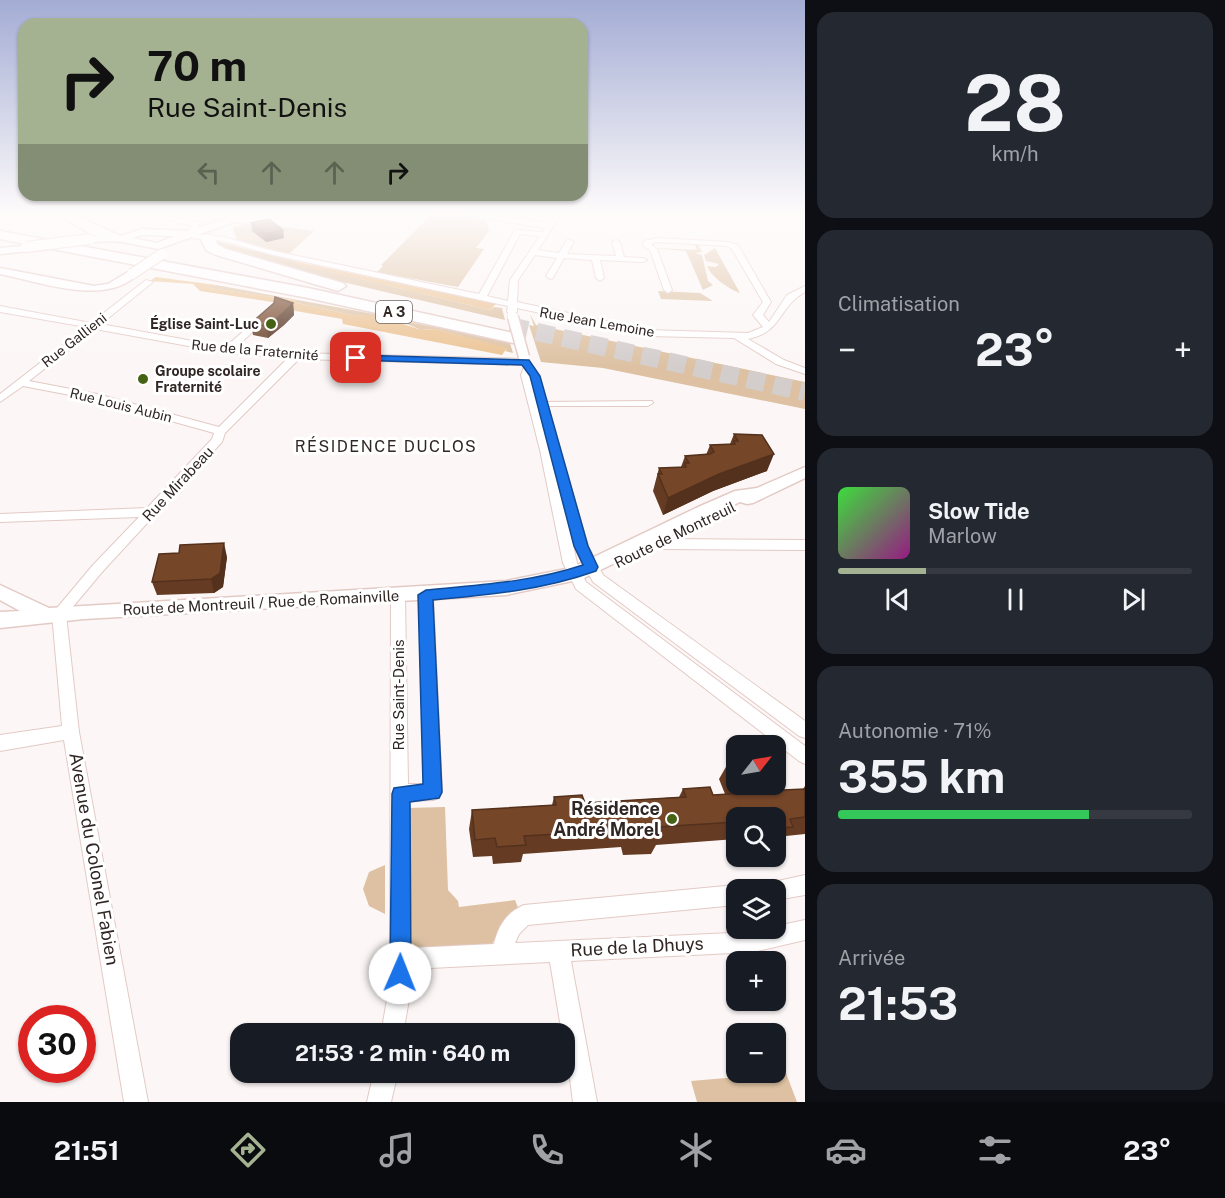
<!DOCTYPE html>
<html lang="fr">
<meta charset="utf-8">
<style>
body{margin:0;font-family:"Public Sans",sans-serif;background:#242831;color:#f1f3f6;height:100vh;display:flex;flex-direction:column;font-size:22px;white-space:nowrap}
*{box-sizing:border-box;margin:0}
p{font-size:20px;color:#9ea1a6}
.icon{flex:none;width:33px;height:33px;fill:none;stroke:currentColor;stroke-width:2;stroke-linecap:round;stroke-linejoin:round}
.map{position:relative;flex:1;overflow:hidden}
.sheet{display:flex;flex-direction:column;gap:12px;padding:12px;background:#0d0f14;width:420px}
.sheet>*{flex:none}
.hud{position:absolute;left:18px;top:18px;width:570px;height:183px;border-radius:18px;box-shadow:0 2px 4px #0004;background:#a4b291;color:#111;overflow:hidden}
.needle{width:39px;rotate:59deg}
.fabs{position:absolute;left:726px;top:735px;display:grid;gap:12px}
.fabs a{display:grid;place-items:center;width:60px;height:60px;border-radius:12px;background:#171b24;box-shadow:0 2px 4px #0004;font-size:30px}
.speed{position:absolute;left:18px;top:1005px;display:flex;gap:12px;font-size:30px;font-weight:700;text-align:center}
.speed>*{display:grid;place-content:center;width:78px;height:78px;border-radius:50%;background:#171b24;box-shadow:0 2px 4px #0004;line-height:1}
.speed .limit{border:9px solid #d22;background:#fff;color:#111}
.pin{position:absolute;display:grid;place-items:center;width:51px;height:51px;color:#fff;margin:-26px;border-radius:12px;box-shadow:0 3px 9px #0006}
.me{position:absolute;width:66px;margin:-33px;rotate:1deg;stroke-linejoin:round;filter:drop-shadow(0 0 4px #0008)}
.turn{display:flex;align-items:center;gap:21px;height:126px;padding:0 30px;font-size:27px}
.turn .icon{width:78px;height:78px;stroke-width:2.5}
.turn b{display:block;font-size:42px;line-height:51px}
.lanes{display:flex;align-items:center;height:57px;padding:0 30px;background:#0003;justify-content:center;gap:30px;direction:ltr}
.lanes .off{opacity:.35}
.big{font-size:45px;font-weight:700;line-height:1.1}
.sheet .tile{flex:1;display:flex;flex-direction:column;justify-content:center;gap:9px;min-width:0;padding:0 21px;border-radius:18px;background:#242831}
.sheet .dial{align-items:center;gap:0}
.dial b{font-size:78px;line-height:1}
.song{display:flex;align-items:center;gap:18px}
.cover{width:72px;height:72px;border-radius:9px;background:linear-gradient(135deg,hsl(120 70% 55%),hsl(310 70% 35%))}
.played{height:6px;border-radius:3px;background:linear-gradient(90deg,#a4b291 25%,#363941 25%)}
.keys{display:flex;justify-content:space-around;direction:ltr}
.heat{display:flex;justify-content:space-between;align-items:center;font-size:33px;direction:ltr}
.charge{height:9px;border-radius:4px;background:linear-gradient(90deg,#34c759 71%,#363941 0)}
.trip{position:absolute;left:230px;top:1023px;width:345px;height:60px;border-radius:18px;background:#171b24;box-shadow:0 2px 4px #0004;font-weight:700;line-height:60px;text-align:center}
.menu{display:flex;height:96px;justify-content:space-around;align-items:center;background:#090b0e;color:#9ea1a6}
.menu .icon{width:42px;height:42px}
.menu .active{color:#a4b291}
.menu b{font-size:27px;color:#f1f3f6}
main{display:flex;flex:1;min-height:0}
.map>svg:first-child{display:block}
</style>
<main>
<div class="map">
<svg width="805" height="1102" viewBox="0 0 805 1102">
<rect width="100%" height="100%" fill="#fcf7f6"/>
<g fill="#ddc1a2">
<path d="M456,214L486,219L489,231L476,248L484,249L458,287L377,272L383,266L381,265L430,216Z"/>
<path d="M252,222L314,231L289,254L237,240L233,228Z"/>
<path d="M215,241L294,261V263L490,310L494,307L502,308L505,320L334,280L222,249Z"/>
<path d="M649,243H653L655,248L697,250L695,245H698L702,252L695,253L702,255L708,281L713,285L703,290L686,251L652,248Z"/>
<path d="M715,248L740,293C729,289 711,277 707,266L716,267L719,264L706,261L704,255Z"/>
<path d="M216,285L396,318L352,315L297,303L294,300L208,288Z"/>
<path d="M658,291L700,293L713,301L661,299Z"/>
<path d="M530,314L536,325L805,382V409L603,368L541,362L529,325L534,326Z"/>
<path d="M398,320L502,340L510,343L513,353L505,351L507,349L436,329L421,330Z"/>
<path d="M445,807L448,890L458,901L459,907L515,900L519,910L502,925L491,946L416,949L412,944L407,808Z"/>
<path d="M385,865V914L369,906L363,889L369,872Z"/>
<path d="M786,1073L797,1102H697L691,1081Z"/>
</g>
<g fill="#ebc292">
<path d="M294,261L496,304L490,310L293,263Z"/>
<path d="M156,277L216,285L209,288L294,300L297,303L352,315L380,316L421,330L436,329L507,348L502,355L343,324L342,319L290,310L279,303L200,291L193,284L150,281Z"/>
</g>
<g fill="none" stroke-linecap="round" stroke-linejoin="round">
<path stroke="#d3cdcc" stroke-width="18" stroke-dasharray="18 9" stroke-linecap="butt" d="M510,326L805,392"/>
<g stroke="#e3cac5" stroke-width="2">
<g id="street">
<path d="M84,214H93L87,217Z"/>
<path d="M148,214H160L200,223L196,232L197,234L224,237L274,251L479,294L515,230L543,232L545,228L471,216L468,214H484L548,223L555,214H561L538,250L559,253L567,240H570L574,242L567,254L616,256L612,242L616,240L620,242L624,257L643,258L647,260L643,262L600,260L604,278L600,281L596,278L592,260L564,258L553,278L550,279L546,276L557,258L535,255L518,280L517,302L648,330L748,333L763,327L753,315L763,302L732,249L727,246L657,242L651,244L657,249L672,290L668,293L664,290L650,250L643,246L644,241L657,238L729,242L738,245L771,302L763,315L769,322L787,295L805,286V292C778,307 783,332 748,339L784,360L805,368V374L776,364L734,338L648,336L517,308V312L512,315L507,312L508,306L273,255L223,241L192,238L188,232L192,226ZM520,234L540,236L510,280L508,301L487,296Z"/>
<path d="M146,280L153,282L101,324L225,347L265,313L268,314V318L235,348L296,353L525,359L530,362L525,365L299,359L225,433L222,442L103,571L66,615L79,732L148,1102H124L64,740L0,751V735L62,726L52,614L93,565L139,517L0,522V514L147,508L212,439L214,433L96,400L23,386L0,402V394L86,327L0,312V306L91,323ZM95,329L227,353L288,358L219,427L97,394L29,381Z"/>
<path d="M528,366L533,369L531,375L539,402L652,401L653,403L648,406H540L554,461H562L564,464L588,546L603,575L805,721V738L799,736L593,582L574,546L568,522L577,563L586,582L805,746V764L799,761L576,589L563,563L540,450L521,375L524,367Z"/>
<path d="M660,539L805,540V550L660,549L653,544Z"/>
<path d="M426,590L431,591L433,595L442,792L439,798L433,800L409,801L411,948L494,944C498,926 507,912 524,905L736,885L744,890H736V905L528,925L519,934L515,943L753,932L776,928V926L805,920V940L753,952L571,961L597,1102H573L564,1034H562L550,962L411,969V988L403,1034H381L389,988L390,959L391,596L393,592H403L405,596L408,784H424L419,595L421,591Z"/>
<path d="M805,875V895L776,900V890H766L769,883Z"/>
<path d="M374,1072H398L391,1102H367Z"/>
</g>
</g>
<g stroke="#e3cac5" stroke-width="3">
<g id="secondary">
<path d="M267,214H288L251,224L234,222L158,249L118,241L90,242L85,239L90,236H121L142,229L188,231L234,216ZM142,235L175,236L157,243L132,238Z"/>
<path d="M46,244L50,245V249L0,254V248Z"/>
<path d="M0,268L94,286L108,284L128,272L138,274C106,307 40,282 0,274Z"/>
<path d="M805,467V478L753,503L747,504L740,502L582,579L506,595L84,619L0,628V612L20,611L0,600V585L49,608L506,581L571,568L696,508L735,491L757,488Z"/>
</g>
</g>
<g stroke="#e3cac5" stroke-width="3">
<g id="highway">
<path d="M57,214H72L125,238L118,242L89,233Z"/>
<path d="M0,231L308,288L513,333L521,338L513,343L308,298L0,239Z"/>
<path d="M207,234L212,235L218,245L226,249L343,283L346,286L338,291L216,255L207,251L200,238Z"/>
</g>
</g>
<use href="#street" fill="#fff" fill-rule="evenodd"/>
<use href="#secondary" fill="#fff" fill-rule="evenodd"/>
<use href="#highway" fill="#fff" fill-rule="evenodd"/>
<g stroke="#e3cac5" stroke-width="10" stroke-linecap="butt">
<path id="street-bridge-far1" d="M512,314L513,318"/>
</g>
<g stroke="#e3cac5" stroke-width="13" stroke-linecap="butt">
<path id="street-bridge" d="M513,317L524,357"/>
</g>
<g stroke="#e3cac5" stroke-width="12" stroke-linecap="butt">
<g id="secondary-bridge">
<path d="M26,247L90,239"/>
<path d="M132,274L162,254"/>
</g>
</g>
<use href="#street-bridge-far1" stroke="#fff" stroke-width="8"/>
<use href="#street-bridge" stroke="#fff" stroke-width="10"/>
<use href="#secondary-bridge" stroke="#fff" stroke-width="10"/>
</g>
<g fill="#653c23">
<path d="M251,223L284,238L266,242L252,231Z"/>
<path d="M293,303L294,315L284,325L268,338L253,335L251,323Z"/>
<path d="M734,434L767,471L713,491L663,515L653,491L659,468L681,467L685,456L706,455L710,445L730,444Z"/>
<path d="M227,557L223,587L214,593L157,595L152,582Z"/>
<path d="M730,760H736V784H776L783,790L803,789L805,786V834L786,836L779,845H776V818H736V839L656,845L651,854L623,855L621,847L523,854L521,862L493,864L492,856L473,857L469,829L472,810L552,805L554,797L585,803L679,797L683,789L713,795L725,794L719,779Z"/>
</g>
<g fill="#53311d">
<path d="M283,230L284,238L266,242L265,234Z"/>
<path d="M293,303L294,315L284,325L268,338L267,326Z"/>
<path d="M774,454L767,471L713,491L663,515L668,498L719,474Z"/>
<path d="M224,543L227,557L223,587L214,593L211,579Z"/>
</g>
<g fill="#764629" stroke="#53311d" stroke-width="1.5">
<path d="M269,219L283,230L265,234L251,223Z"/>
<path d="M275,297L293,303L283,313L267,326L251,323L274,303Z"/>
<path d="M734,434L762,435L774,454L719,474L668,498L658,474H662L659,468L686,467L685,463H689L685,456L710,454L714,452L710,445L735,444L734,441H738Z"/>
<path d="M224,543L220,573L211,579L152,582L159,554L179,553L180,545Z"/>
<path d="M730,760H736V775Z"/>
<path d="M776,774L783,790L805,789V817L790,819L793,827L776,828V818H736V822L658,827L661,836L632,838L629,830L524,836L526,845L497,847L495,838L475,840L472,810L556,805L554,797L582,795L585,803L686,797L683,789L710,787L713,795L745,793L741,784H776Z"/>
</g>
<linearGradient id="sky" x2="0" y2="1"><stop stop-color="#a3acd4"/><stop offset="0.58" stop-color="#fefbfb"/><stop offset="1" stop-color="#fefbfb" stop-opacity="0"/></linearGradient>
<rect width="805" height="368" fill="url(#sky)"/>
<path fill="#1a73e8" stroke="#114b97" stroke-width="1.5" d="M356,355L529,360L540,376L588,546L598,567L596,571C543,590 489,595 433,600L442,792L439,798L410,802L411,973L408,981L400,984L393,981L390,973L392,794L394,788L423,784L418,595L426,590C479,585 532,582 583,565L574,546L530,376L522,365L352,360V356Z"/>
<g fill="#466315" stroke="#fff" stroke-width="2">
<circle cx="271" cy="324" r="6"/>
<circle cx="143" cy="379" r="6"/>
<circle cx="672" cy="819" r="6"/>
</g>
<g text-anchor="middle" stroke-width="6" stroke-linejoin="round" paint-order="stroke">
<rect fill="#fff" stroke="#6e6866" stroke-width="1.5" x="376" y="301" width="36" height="22" rx="4.5"/>
<g font-size="14" font-weight="bold" fill="#302725">
<text x="394" y="317">A 3</text>
</g>
<g font-size="14" fill="#302725" stroke="#fff">
<text transform="translate(597 322) rotate(10)" y="5">Rue Jean Lemoine</text>
<text transform="translate(74 340) rotate(-38)" y="5">Rue Gallieni</text>
<text transform="translate(255 350) rotate(5)" y="5">Rue de la Fraternité</text>
<text transform="translate(121 405) rotate(14)" y="5">Rue Louis Aubin</text>
</g>
<g font-size="14" font-weight="bold" fill="#302725" stroke="#fff" text-anchor="end">
<text x="259" y="329">Église Saint-Luc</text>
<text x="155" y="376" text-anchor="start">Groupe scolaire<tspan x="155" dy="16">Fraternité</tspan></text>
</g>
<g font-size="15" fill="#302725" stroke="#fff">
<text transform="translate(178 484) rotate(-47)" y="5">Rue Mirabeau</text>
<text transform="translate(675 535) rotate(-26)" y="5">Route de Montreuil</text>
<text transform="translate(261 603) rotate(-3)" y="5">Route de Montreuil / Rue de Romainville</text>
<text transform="translate(399 695) rotate(-90)" y="5">Rue Saint-Denis</text>
</g>
<g font-size="16" letter-spacing="1.5" fill="#302725" stroke="#fff">
<text x="386" y="452">RÉSIDENCE DUCLOS</text>
</g>
<g font-size="18" font-weight="bold" fill="#302725" stroke="#fff" text-anchor="end">
<text x="660" y="815">Résidence<tspan x="660" dy="21">André Morel</tspan></text>
</g>
<g font-size="18" fill="#302725" stroke="#fff">
<text transform="translate(94 859) rotate(80)" y="6">Avenue du Colonel Fabien</text>
<text transform="translate(637 947) rotate(-3)" y="6">Rue de la Dhuys</text>
</g>
</g>
</svg>
<div class="fabs">
<a><svg class="needle" viewBox="-14 -14 28 28"><path d="M0-13l5 13h-10z" fill="#e53935"/><path d="M0 13l5-13h-10z" fill="#9ea1a6"/></svg></a>
<a><svg class="icon" aria-label="search" viewBox="0 0 24 24"><circle cx="10" cy="10" r="6"/><path d="M15 15l6 6"/></svg></a>
<a><svg class="icon" aria-label="layers" viewBox="0 0 24 24"><path d="M12 4l9 5-9 5-9-5zM3 14l9 5 9-5"/></svg></a>
<a>+</a>
<a>−</a>
</div>
<div class="speed"><div class="limit">30</div></div>
<div class="pin" style="left:356px;top:358px;background:#d93025"><svg class="icon" aria-label="arrive" viewBox="0 0 24 24"><path d="M6 21V4h12l-3 4 3 4H6"/></svg></div>
<svg class="me" style="left:400px;top:973px" viewBox="-20 -20 40 40"><circle r="19" fill="#fff"/><path d="M0-13L10 11 0 6-10 11z" fill="#1a73e8"/></svg>
<div class="trip">21:53 · 2 min · 640 m</div>
<div class="hud">
<div class="turn"><svg class="icon" aria-label="right" viewBox="0 0 24 24"><path d="M7 20v-9h11M14 6l5 5-5 5"/></svg><div><b>70 m</b>Rue Saint-Denis</div></div>
<div class="lanes"><svg class="icon off" aria-label="left" viewBox="0 0 24 24"><path d="M17 20v-9H6M10 6l-5 5 5 5"/></svg><svg class="icon off" aria-label="ahead" viewBox="0 0 24 24"><path d="M12 20V5M6 11l6-6 6 6"/></svg><svg class="icon off" aria-label="ahead" viewBox="0 0 24 24"><path d="M12 20V5M6 11l6-6 6 6"/></svg><svg class="icon" aria-label="right" viewBox="0 0 24 24"><path d="M7 20v-9h11M14 6l5 5-5 5"/></svg></div>
</div>
</div>
<section class="sheet">
<div class="tile dial"><b>28</b><p>km/h</p></div>
<div class="tile"><p>Climatisation</p>
<div class="heat"><a>−</a><b class="big">23°</b><a>+</a></div>
</div>
<div class="tile">
<div class="song"><i class="cover"></i><div><b>Slow Tide</b><p>Marlow</p></div></div>
<div class="played"></div>
<div class="keys"><svg class="icon" aria-label="previous" viewBox="0 0 24 24"><path d="M18 5L8 12l10 7zM5 5v14"/></svg><svg class="icon" aria-label="pause" viewBox="0 0 24 24"><path d="M8 5v14M16 5v14"/></svg><svg class="icon" aria-label="next" viewBox="0 0 24 24"><path d="M6 5l10 7-10 7zM19 5v14"/></svg></div>
</div>
<div class="tile"><p>Autonomie · 71%</p><b class="big">355 km</b><div class="charge"></div></div>
<div class="tile"><p>Arrivée</p><b class="big">21:53</b></div>
</section>
</main>
<nav class="menu">
<b>21:51</b>
<svg class="icon active" aria-label="directions" viewBox="0 0 24 24"><path d="M12 3l9 9-9 9-9-9zM9 14v-3h6M13 9l2 2-2 2"/></svg>
<svg class="icon" aria-label="music" viewBox="0 0 24 24"><path d="M9 18V5l10-2v13"/><circle cx="6" cy="18" r="3"/><circle cx="16" cy="16" r="3"/></svg>
<svg class="icon" aria-label="phone" viewBox="0 0 24 24"><path d="M5 4h4l2 5-3 2q2 4 5 5l2-3 5 2v4C11 20 4 13 5 4z"/></svg>
<svg class="icon" aria-label="climate" viewBox="0 0 24 24"><path d="M12 3v18M4 7l16 10M4 17L20 7"/></svg>
<svg class="icon" aria-label="car" viewBox="0 0 24 24"><path d="M5 17H2v-5l4-1 3-4h7l3 4 3 1v5h-3M9 17h6M6 11h13"/><circle cx="7" cy="17" r="2"/><circle cx="17" cy="17" r="2"/></svg>
<svg class="icon" aria-label="filters" viewBox="0 0 24 24"><path d="M4 7h16M4 17h16"/><circle cx="9" cy="7" r="2"/><circle cx="15" cy="17" r="2"/></svg>
<b>23°</b>
</nav>
